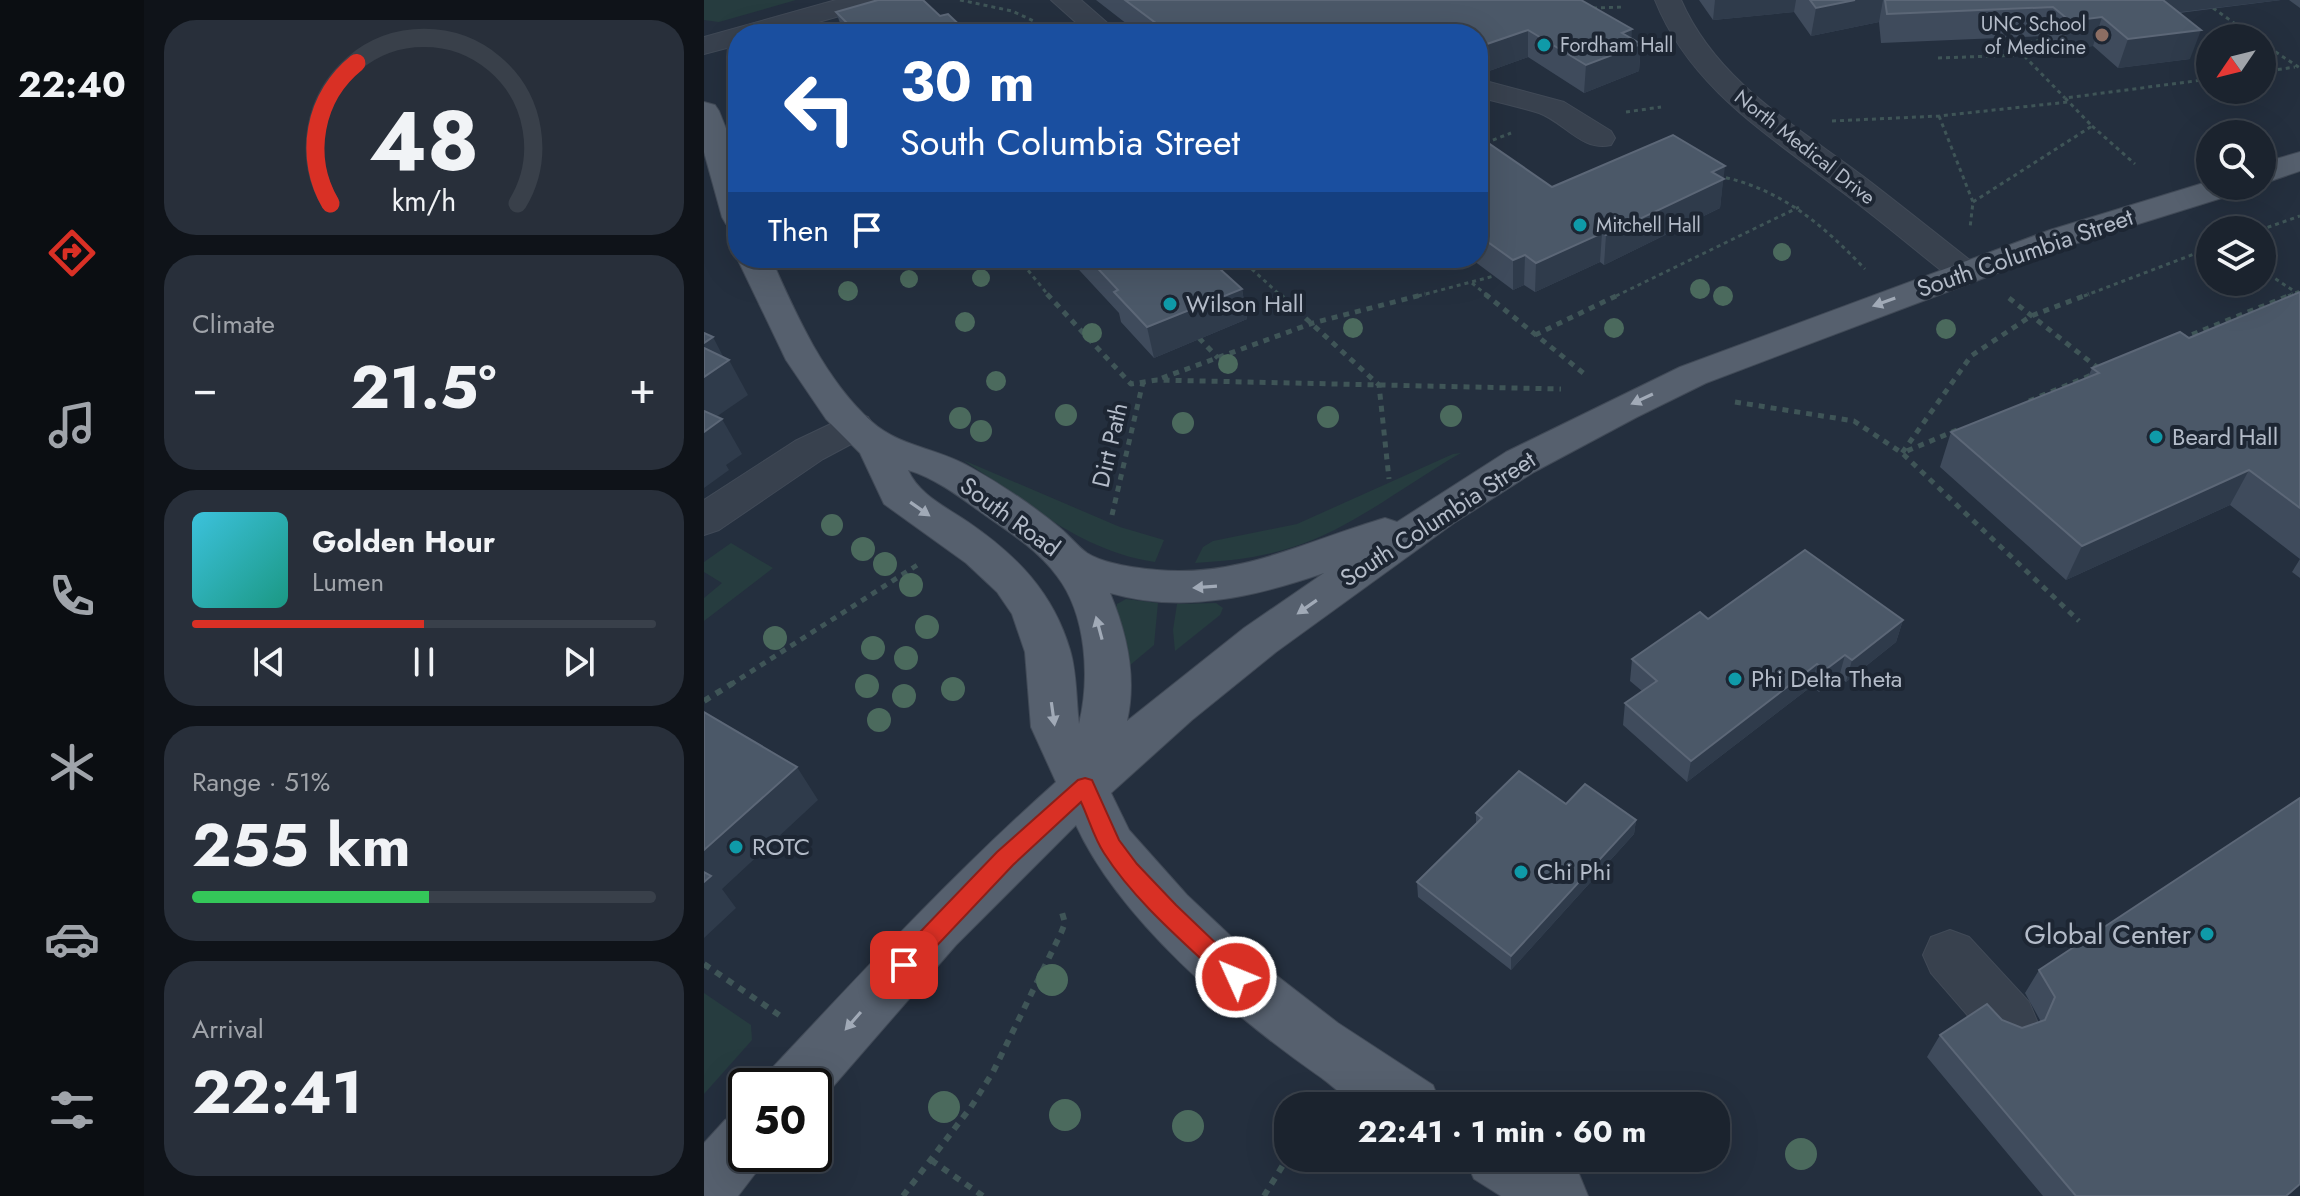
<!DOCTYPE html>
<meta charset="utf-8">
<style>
body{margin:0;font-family:Jost,sans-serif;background:#282f3a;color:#f1f3f6;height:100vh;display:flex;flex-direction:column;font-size:30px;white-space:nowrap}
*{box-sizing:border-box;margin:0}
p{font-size:26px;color:#a0a4aa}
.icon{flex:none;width:44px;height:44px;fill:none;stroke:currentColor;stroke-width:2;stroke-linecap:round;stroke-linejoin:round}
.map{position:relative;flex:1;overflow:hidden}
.sheet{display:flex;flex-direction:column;gap:20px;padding:20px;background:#0f1319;width:560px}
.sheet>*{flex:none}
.guide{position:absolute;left:24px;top:24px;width:760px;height:244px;border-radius:32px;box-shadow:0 8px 32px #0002,0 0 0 2px #39404a;background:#1a4fa0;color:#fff;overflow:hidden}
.needle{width:52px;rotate:235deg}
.tools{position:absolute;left:1492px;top:24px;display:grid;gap:16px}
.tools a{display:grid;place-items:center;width:80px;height:80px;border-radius:50%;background:#1b232e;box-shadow:0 8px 32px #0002,0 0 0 2px #39404a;font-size:40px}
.speed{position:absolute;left:24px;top:1068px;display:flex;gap:16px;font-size:40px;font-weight:700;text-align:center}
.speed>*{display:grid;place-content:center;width:104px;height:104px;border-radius:50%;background:#1b232e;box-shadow:0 8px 32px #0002,0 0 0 2px #39404a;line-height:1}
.speed .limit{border:4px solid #111;border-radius:12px;background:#fff;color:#111}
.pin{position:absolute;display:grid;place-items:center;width:68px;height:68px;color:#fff;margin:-34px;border-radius:16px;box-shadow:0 4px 12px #0006}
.me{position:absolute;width:88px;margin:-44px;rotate:314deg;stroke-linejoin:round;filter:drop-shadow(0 0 6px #0008)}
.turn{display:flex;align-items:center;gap:28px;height:168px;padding:0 40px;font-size:36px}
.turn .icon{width:104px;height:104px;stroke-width:2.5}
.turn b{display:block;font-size:56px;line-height:68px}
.then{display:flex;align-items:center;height:76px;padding:0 40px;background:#0003;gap:16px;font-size:30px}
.big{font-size:60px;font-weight:700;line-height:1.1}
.sheet .tile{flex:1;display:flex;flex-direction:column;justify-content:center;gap:12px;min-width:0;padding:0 28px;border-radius:32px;background:#282f3a}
.sheet .dial{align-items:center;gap:0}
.dial svg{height:208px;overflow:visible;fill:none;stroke:#39404a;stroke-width:7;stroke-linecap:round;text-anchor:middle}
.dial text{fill:#f1f3f6;stroke:none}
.song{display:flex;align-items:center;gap:24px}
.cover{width:96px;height:96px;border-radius:12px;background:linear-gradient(135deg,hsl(190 70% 55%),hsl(170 70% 35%))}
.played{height:8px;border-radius:4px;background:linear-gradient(90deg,#d93025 50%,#39404a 50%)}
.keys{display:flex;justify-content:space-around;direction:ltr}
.heat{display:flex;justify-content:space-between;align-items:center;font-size:44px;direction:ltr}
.charge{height:12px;border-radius:6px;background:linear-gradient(90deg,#34c759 51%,#39404a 0)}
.trip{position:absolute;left:570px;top:1092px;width:456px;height:80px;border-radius:32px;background:#1b232e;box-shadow:0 8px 32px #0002,0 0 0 2px #39404a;font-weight:700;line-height:80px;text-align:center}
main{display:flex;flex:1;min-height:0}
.tabs{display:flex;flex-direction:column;width:144px;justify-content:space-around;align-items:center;background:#0b0e12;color:#a0a4aa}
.tabs .icon{width:56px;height:56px}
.tabs .current{color:#d93025}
.tabs b{font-size:36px;color:#f1f3f6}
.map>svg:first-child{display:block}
</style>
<main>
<nav class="tabs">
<b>22:40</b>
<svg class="icon current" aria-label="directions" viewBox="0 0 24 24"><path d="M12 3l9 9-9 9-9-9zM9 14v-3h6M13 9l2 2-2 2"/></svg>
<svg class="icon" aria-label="music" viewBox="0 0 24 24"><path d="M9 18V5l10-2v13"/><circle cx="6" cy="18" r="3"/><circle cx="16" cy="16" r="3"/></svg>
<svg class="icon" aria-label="phone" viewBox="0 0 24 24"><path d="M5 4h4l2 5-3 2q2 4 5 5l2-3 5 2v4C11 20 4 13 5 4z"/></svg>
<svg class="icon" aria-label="climate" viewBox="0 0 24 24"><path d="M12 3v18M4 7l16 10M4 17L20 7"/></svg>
<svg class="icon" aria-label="car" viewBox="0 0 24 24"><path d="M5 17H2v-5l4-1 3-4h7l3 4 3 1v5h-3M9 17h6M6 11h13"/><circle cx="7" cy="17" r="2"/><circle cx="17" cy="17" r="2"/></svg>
<svg class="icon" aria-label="filters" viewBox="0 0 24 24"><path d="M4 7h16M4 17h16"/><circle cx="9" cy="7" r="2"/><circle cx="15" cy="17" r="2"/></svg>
</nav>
<section class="sheet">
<div class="tile dial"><svg viewBox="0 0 100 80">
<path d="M14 69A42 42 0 1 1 86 69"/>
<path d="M14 69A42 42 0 0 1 24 15" stroke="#d93025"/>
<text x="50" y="56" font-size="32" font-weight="700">48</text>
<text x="50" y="72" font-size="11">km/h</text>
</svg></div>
<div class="tile"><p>Climate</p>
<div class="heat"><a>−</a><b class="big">21.5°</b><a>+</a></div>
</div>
<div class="tile">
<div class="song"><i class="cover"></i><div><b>Golden Hour</b><p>Lumen</p></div></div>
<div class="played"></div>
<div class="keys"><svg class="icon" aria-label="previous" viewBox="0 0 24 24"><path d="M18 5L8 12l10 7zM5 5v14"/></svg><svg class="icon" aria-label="pause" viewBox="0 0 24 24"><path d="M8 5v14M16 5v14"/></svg><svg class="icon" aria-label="next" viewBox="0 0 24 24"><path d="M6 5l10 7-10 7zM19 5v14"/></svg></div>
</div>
<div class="tile"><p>Range · 51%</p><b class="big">255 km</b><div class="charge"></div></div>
<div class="tile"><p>Arrival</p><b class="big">22:41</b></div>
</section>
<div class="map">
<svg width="1596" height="1196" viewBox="0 0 1596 1196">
<rect width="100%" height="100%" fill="#242f3e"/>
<g fill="#263c3f">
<path d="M0,0H92L15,22L0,20Z"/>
<path d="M757,453C702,484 649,528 589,547C557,558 524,561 491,563L499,547L509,541L593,524L749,454Z"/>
<path d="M259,460L416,527L460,540L451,562C375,551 321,500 259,460Z"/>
<path d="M27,543L69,568L0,621V598L18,583L0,572V562Z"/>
<path d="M422,599L454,603L450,645L425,666L412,608L413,604Z"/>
<path d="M512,603L519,608L516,615L471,651L469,630L473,604Z"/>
<path d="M0,993L47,1025L48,1040L0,1094Z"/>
</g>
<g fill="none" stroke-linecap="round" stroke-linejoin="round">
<g stroke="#414a57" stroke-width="2">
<g id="minor">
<path d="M132,0H175L171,6L72,34H34V45L0,54V37Z"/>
<path d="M347,0H377L416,34H385Z"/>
<path d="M951,0H977C1013,82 1092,126 1160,177C1198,206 1235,236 1272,265L1277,272L1272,279L1260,282L1248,279C1211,250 1175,219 1137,191C1065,135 986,88 951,0Z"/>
<path d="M774,79L860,102L907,131L911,138L907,145C878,152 860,122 835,113C815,107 794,102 774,97Z"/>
<path d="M150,413L164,417L170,426L164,435L119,459L15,530L0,535V500L91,441Z"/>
<path d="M1246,930L1265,937L1325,1002L1333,1021L1325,1040L1305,1048L1285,1040L1227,973L1219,955L1227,937Z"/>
</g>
</g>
<g stroke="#414a57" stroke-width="2">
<g id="major">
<path d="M0,102L11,105L15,111L34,159V227L22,224L18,217L0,152Z"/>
<path d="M1596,152V171L1558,184V163Z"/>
<path d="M1506,181V186H1539L1534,193L1370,244L1002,383L933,417L830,472L750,523L572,652L488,720L407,793L425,830L483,895L551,959L634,1023L729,1085L737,1106C720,1106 672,1111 658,1106C643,1101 626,1083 612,1074C528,1015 415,919 372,825L252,945L112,1106L110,1086H62L70,1066C162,968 252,871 352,782L327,727L321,652L308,614L293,592L262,563L180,504L156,453L122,419L82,360L33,258L34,256L67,258C92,315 121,380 168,422C196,447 234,448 266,467C298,485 328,505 356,528C365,535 373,546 383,553C400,564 432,568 453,570C535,578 605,540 681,518L693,522L802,452L976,367L1346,230ZM204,470C231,478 256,497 278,513C304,531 334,550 353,576C383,615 386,679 375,724C372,700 373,673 366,650C349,592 312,555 264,522C242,507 215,495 204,470ZM620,573L540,628L423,721C433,677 423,634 406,593C479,614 550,597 620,573Z"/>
<path d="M42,1111V1154H66L34,1196H0V1143L21,1120Z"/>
<path d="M761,1158H848L875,1174L884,1196H797L770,1179Z"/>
</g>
</g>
<g stroke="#3f5557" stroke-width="3" stroke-dasharray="4 4" stroke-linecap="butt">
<path d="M256,0L308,11L332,22"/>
<path d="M889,8L921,7"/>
<path d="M1509,8L1551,38"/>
<path d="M1298,33L1361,98"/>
<path d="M1308,43L1345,40"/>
<path d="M1558,43L1596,68"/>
<path d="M1234,58L1318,55"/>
<path d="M1558,72L1591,67"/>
<path d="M922,112L957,107"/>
<path d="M1235,116L1269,202L1266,228"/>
<path d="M1128,121L1235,116L1364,102"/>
<path d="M1388,126L1431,164"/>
<path d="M774,146L807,133"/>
<path d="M1014,176C1076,188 1118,224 1161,269"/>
<path d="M1269,202L1388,126L1361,98L1506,79"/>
<path d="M1556,230L1596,216"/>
<path d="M314,258L345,296"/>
<path d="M536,258L577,296"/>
<path d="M1558,270L1596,295"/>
<path d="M768,283L784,296"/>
<path d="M714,296L790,276"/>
<path d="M912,296L1095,207"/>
<path d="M1380,296L1506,248"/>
<path d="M1584,296L1596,291"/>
</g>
<g stroke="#3f5557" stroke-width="5" stroke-dasharray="6 6" stroke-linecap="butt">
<path d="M343,294L427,384L453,380L857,389"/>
<path d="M575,294L675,385L685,479"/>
<path d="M781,294L883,376"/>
<path d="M1305,298L1394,368"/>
<path d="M831,335L916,294"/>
<path d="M495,338L514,358"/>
<path d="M1477,339L1589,294"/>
<path d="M458,378L609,323L721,294"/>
<path d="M1325,401L1390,374"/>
<path d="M1031,402L1150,421L1198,453L1375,621"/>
<path d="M1253,430L1198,453L1267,356L1327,316L1385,294"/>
<path d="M408,515L439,382"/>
<path d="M26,685L218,562"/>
</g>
<g stroke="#3f5557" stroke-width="6" stroke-dasharray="7 7" stroke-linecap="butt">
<path d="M0,701L29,683"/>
<path d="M0,964L81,1019"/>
<path d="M227,1160L279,1196"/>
<path d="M199,1196L267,1107L289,1072L357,933L361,923L357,909"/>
<path d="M560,1196L584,1157"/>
</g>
<use href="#minor" fill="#38414e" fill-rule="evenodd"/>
<use href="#major" fill="#56606e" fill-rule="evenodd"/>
</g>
<g fill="#4b6a5d">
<circle cx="1078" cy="252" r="9"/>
<circle cx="277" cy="278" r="9"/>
<circle cx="205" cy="279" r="9"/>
<circle cx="996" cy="289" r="10"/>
<circle cx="144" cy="291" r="10"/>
<circle cx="1019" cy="296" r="10"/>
<circle cx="261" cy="322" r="10"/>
<circle cx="649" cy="328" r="10"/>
<circle cx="910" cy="328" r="10"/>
<circle cx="1242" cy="329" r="10"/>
<circle cx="388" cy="333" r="10"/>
<circle cx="524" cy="364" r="10"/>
<circle cx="292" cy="381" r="10"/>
<circle cx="362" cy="415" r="11"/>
<circle cx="747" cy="416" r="11"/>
<circle cx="624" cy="417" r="11"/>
<circle cx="256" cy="418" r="11"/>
<circle cx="479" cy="423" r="11"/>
<circle cx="277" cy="431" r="11"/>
<circle cx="128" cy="525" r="11"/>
<circle cx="159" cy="549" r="12"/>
<circle cx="181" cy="564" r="12"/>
<circle cx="207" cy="585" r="12"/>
<circle cx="223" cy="627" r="12"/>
<circle cx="71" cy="638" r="12"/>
<circle cx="169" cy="648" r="12"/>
<circle cx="202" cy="658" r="12"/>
<circle cx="163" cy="686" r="12"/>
<circle cx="249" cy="689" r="12"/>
<circle cx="200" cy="696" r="12"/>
<circle cx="175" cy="720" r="12"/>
<circle cx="348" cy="980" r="16"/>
<circle cx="240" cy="1107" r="16"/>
<circle cx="361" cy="1115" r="16"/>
<circle cx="484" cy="1126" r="16"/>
<circle cx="1097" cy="1154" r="16"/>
</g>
<g fill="#3f4b5c">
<path d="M392,0H877L927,38L937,44L935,71L880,93L824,57L774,75V34L432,31Z"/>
<path d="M995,0H1577L1475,13L1486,59L1414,68L1389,46L1357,50L1340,36L1177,43L1175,22L1107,36L1090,12L1009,20Z"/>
<path d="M1585,0H1596V8Z"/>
<path d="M132,12L265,34H140Z"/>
<path d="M774,136L848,187L1019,178L1016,208L900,265L896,262L831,292L820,285L809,290L766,258H774Z"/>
<path d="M364,258H515L518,270L538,289L543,319L450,358L417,322L415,313Z"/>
<path d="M1596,292V559L1526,505L1362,580L1236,467L1247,432L1384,377L1388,368L1485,338Z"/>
<path d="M1596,559V578L1588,572Z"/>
<path d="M1004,619L1199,620L1192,642L1142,682L1135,677L1115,692L1108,686L983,782L919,725L921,703L938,691L926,681L928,659Z"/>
<path d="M862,804L932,820L930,834L807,970L714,897L713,882L772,823V813Z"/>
<path d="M1335,970L1582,1196H1339L1223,1057L1236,1035L1318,1028L1335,1023L1336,1020L1321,993Z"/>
</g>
<g fill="#2f3b4b">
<path d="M1011,0H1092L1090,12L1009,20Z"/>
<path d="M1151,0H1179L1175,22L1107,36L1112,8Z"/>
<path d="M1441,0H1577L1435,17Z"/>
<path d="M1398,17L1389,46L1357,50L1366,21Z"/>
<path d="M928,29L927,48L937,44L935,71L880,93L882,65L918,33Z"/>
<path d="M824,30V57L774,75V47Z"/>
<path d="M1497,30L1486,59L1414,68L1424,39Z"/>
<path d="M1021,166L1016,208L900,265L902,235L1008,172Z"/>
<path d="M898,233L896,262L831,292L832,263Z"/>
<path d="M821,255L820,285L809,290V260Z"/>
<path d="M507,258H515L520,285L505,259Z"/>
<path d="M538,289L543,319L450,358L443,327Z"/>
<path d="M9,337L22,362L25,360L44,395L12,417L18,419L38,454L22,465L25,470L0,488V343Z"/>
<path d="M1545,470L1526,505L1362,580L1378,546Z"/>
<path d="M1199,620L1192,642L1142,682L1148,660Z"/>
<path d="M1141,655L1135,677L1115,692L1121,670Z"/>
<path d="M1113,664L1108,686L983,782L987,761Z"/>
<path d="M93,767L114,800L18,889L32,908L0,938V850Z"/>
<path d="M932,820L930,834L807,970V956Z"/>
</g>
<g fill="#4b5868" stroke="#5c6777" stroke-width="2">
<path d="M174,0H219L236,16L244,14L265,34H154L132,12Z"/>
<path d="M421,0H877L928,29L918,33L937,44L882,65L824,30L774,47V34H421L453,24Z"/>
<path d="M1106,0H1151L1112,8Z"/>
<path d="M1181,0H1459L1497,30L1424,39L1398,17L1366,21L1349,7L1183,14Z"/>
<path d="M969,135L1021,166L1008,172L1020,179L902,235L898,233L832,263L821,255L809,260L774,235V136L848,187Z"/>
<path d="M384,258H507L505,259L538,289L443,327L410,292L414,290Z"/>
<path d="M1596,292V508L1545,470L1378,546L1247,432L1395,373L1388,368L1476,332L1485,338Z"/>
<path d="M0,333L9,337L0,343Z"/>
<path d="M0,348L25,360L0,377Z"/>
<path d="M0,411L18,419L0,432Z"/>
<path d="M1101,550L1199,620L1148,660L1141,655L1121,670L1113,664L987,761L921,703L953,681L928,659L996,612L1004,619Z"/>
<path d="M0,712L93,767L0,850Z"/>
<path d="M815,771L862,804L881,784L932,820L807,956L713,882L778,818L772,813Z"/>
<path d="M1596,798V1184L1582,1196H1372L1236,1035L1283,1004L1298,1020L1318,1028L1341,1020L1351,997L1335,970Z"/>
<path d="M0,872L7,876L0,882Z"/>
</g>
<defs><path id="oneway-solid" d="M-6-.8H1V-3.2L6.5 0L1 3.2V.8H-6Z" transform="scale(2)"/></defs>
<g fill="#a1aab7">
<use href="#oneway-solid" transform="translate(1180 302) rotate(160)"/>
<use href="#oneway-solid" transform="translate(938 399) rotate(155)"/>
<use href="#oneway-solid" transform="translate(216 509) rotate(35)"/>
<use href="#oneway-solid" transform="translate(501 587) rotate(176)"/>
<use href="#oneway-solid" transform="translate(603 607) rotate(145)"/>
<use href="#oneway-solid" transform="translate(395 628) rotate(-105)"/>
<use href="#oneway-solid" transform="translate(349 714) rotate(82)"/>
<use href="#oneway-solid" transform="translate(149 1021) rotate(131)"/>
</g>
<path fill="#d93025" stroke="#8d1f18" stroke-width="2" d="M381,778L388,780L415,840L433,864L472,905L540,970L544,977L540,984L532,988L524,984C482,944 432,903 400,853C390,838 385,819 377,802L309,865L208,972L200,975L192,972L188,965L192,957L293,852L374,780Z"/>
<circle fill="#8d6e63" stroke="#1d2633" stroke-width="3" cx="1398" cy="35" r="8"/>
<g fill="#0f9aa8" stroke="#1d2633" stroke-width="3">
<circle cx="840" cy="45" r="8"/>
<circle cx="876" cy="225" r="8"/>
<circle cx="466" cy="304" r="8"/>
<circle cx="1452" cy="437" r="8"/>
<circle cx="1031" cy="679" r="8"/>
<circle cx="32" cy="847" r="8"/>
<circle cx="817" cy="872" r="8"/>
<circle cx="1503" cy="934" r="8"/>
</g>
<g text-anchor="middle" stroke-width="8" stroke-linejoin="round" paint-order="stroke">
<g font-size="20" fill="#b4bcc9" stroke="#1d2633" text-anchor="start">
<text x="1382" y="31" text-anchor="end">UNC School<tspan x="1382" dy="23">of Medicine</tspan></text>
<text x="856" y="52">Fordham Hall</text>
<text x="892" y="232">Mitchell Hall</text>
</g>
<g font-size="20" fill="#b4bcc9" stroke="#1d2633">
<text transform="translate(1101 147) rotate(38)" y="7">North Medical Drive</text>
</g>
<g font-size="24" fill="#b4bcc9" stroke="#1d2633">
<text transform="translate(1321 253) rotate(-19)" y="8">South Columbia Street</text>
<text transform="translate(406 445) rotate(-77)" y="8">Dirt Path</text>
<text transform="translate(306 517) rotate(36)" y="8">South Road</text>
<text transform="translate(734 519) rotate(-33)" y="8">South Columbia Street</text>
</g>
<g font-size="24" fill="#b4bcc9" stroke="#1d2633" text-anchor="start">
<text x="482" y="312">Wilson Hall</text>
<text x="1468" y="445">Beard Hall</text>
<text x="1047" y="687">Phi Delta Theta</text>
<text x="48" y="855">ROTC</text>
<text x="833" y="880">Chi Phi</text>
</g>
<g font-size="28" fill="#b4bcc9" stroke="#1d2633" text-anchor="end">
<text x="1487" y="944">Global Center</text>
</g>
</g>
</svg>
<div class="tools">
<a><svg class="needle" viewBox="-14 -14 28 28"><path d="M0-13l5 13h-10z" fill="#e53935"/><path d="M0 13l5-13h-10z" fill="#a0a4aa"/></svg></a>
<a><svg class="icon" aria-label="search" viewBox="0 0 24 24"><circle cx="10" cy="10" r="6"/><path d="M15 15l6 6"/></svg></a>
<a><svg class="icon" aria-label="layers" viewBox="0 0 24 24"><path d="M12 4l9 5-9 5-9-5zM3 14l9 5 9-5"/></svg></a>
</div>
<div class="speed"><div class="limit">50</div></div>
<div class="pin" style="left:200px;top:965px;background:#d93025"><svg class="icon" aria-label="arrive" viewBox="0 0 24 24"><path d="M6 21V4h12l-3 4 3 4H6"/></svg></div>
<svg class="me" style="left:532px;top:977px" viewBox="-20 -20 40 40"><circle r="17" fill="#d93025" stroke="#fff" stroke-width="3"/><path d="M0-11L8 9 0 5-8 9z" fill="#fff"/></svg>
<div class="trip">22:41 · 1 min · 60 m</div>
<div class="guide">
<div class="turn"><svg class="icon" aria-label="left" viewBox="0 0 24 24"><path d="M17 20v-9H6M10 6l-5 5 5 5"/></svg><div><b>30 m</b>South Columbia Street</div></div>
<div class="then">Then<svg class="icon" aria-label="arrive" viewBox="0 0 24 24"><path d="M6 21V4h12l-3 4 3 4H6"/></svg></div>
</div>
</div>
</main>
